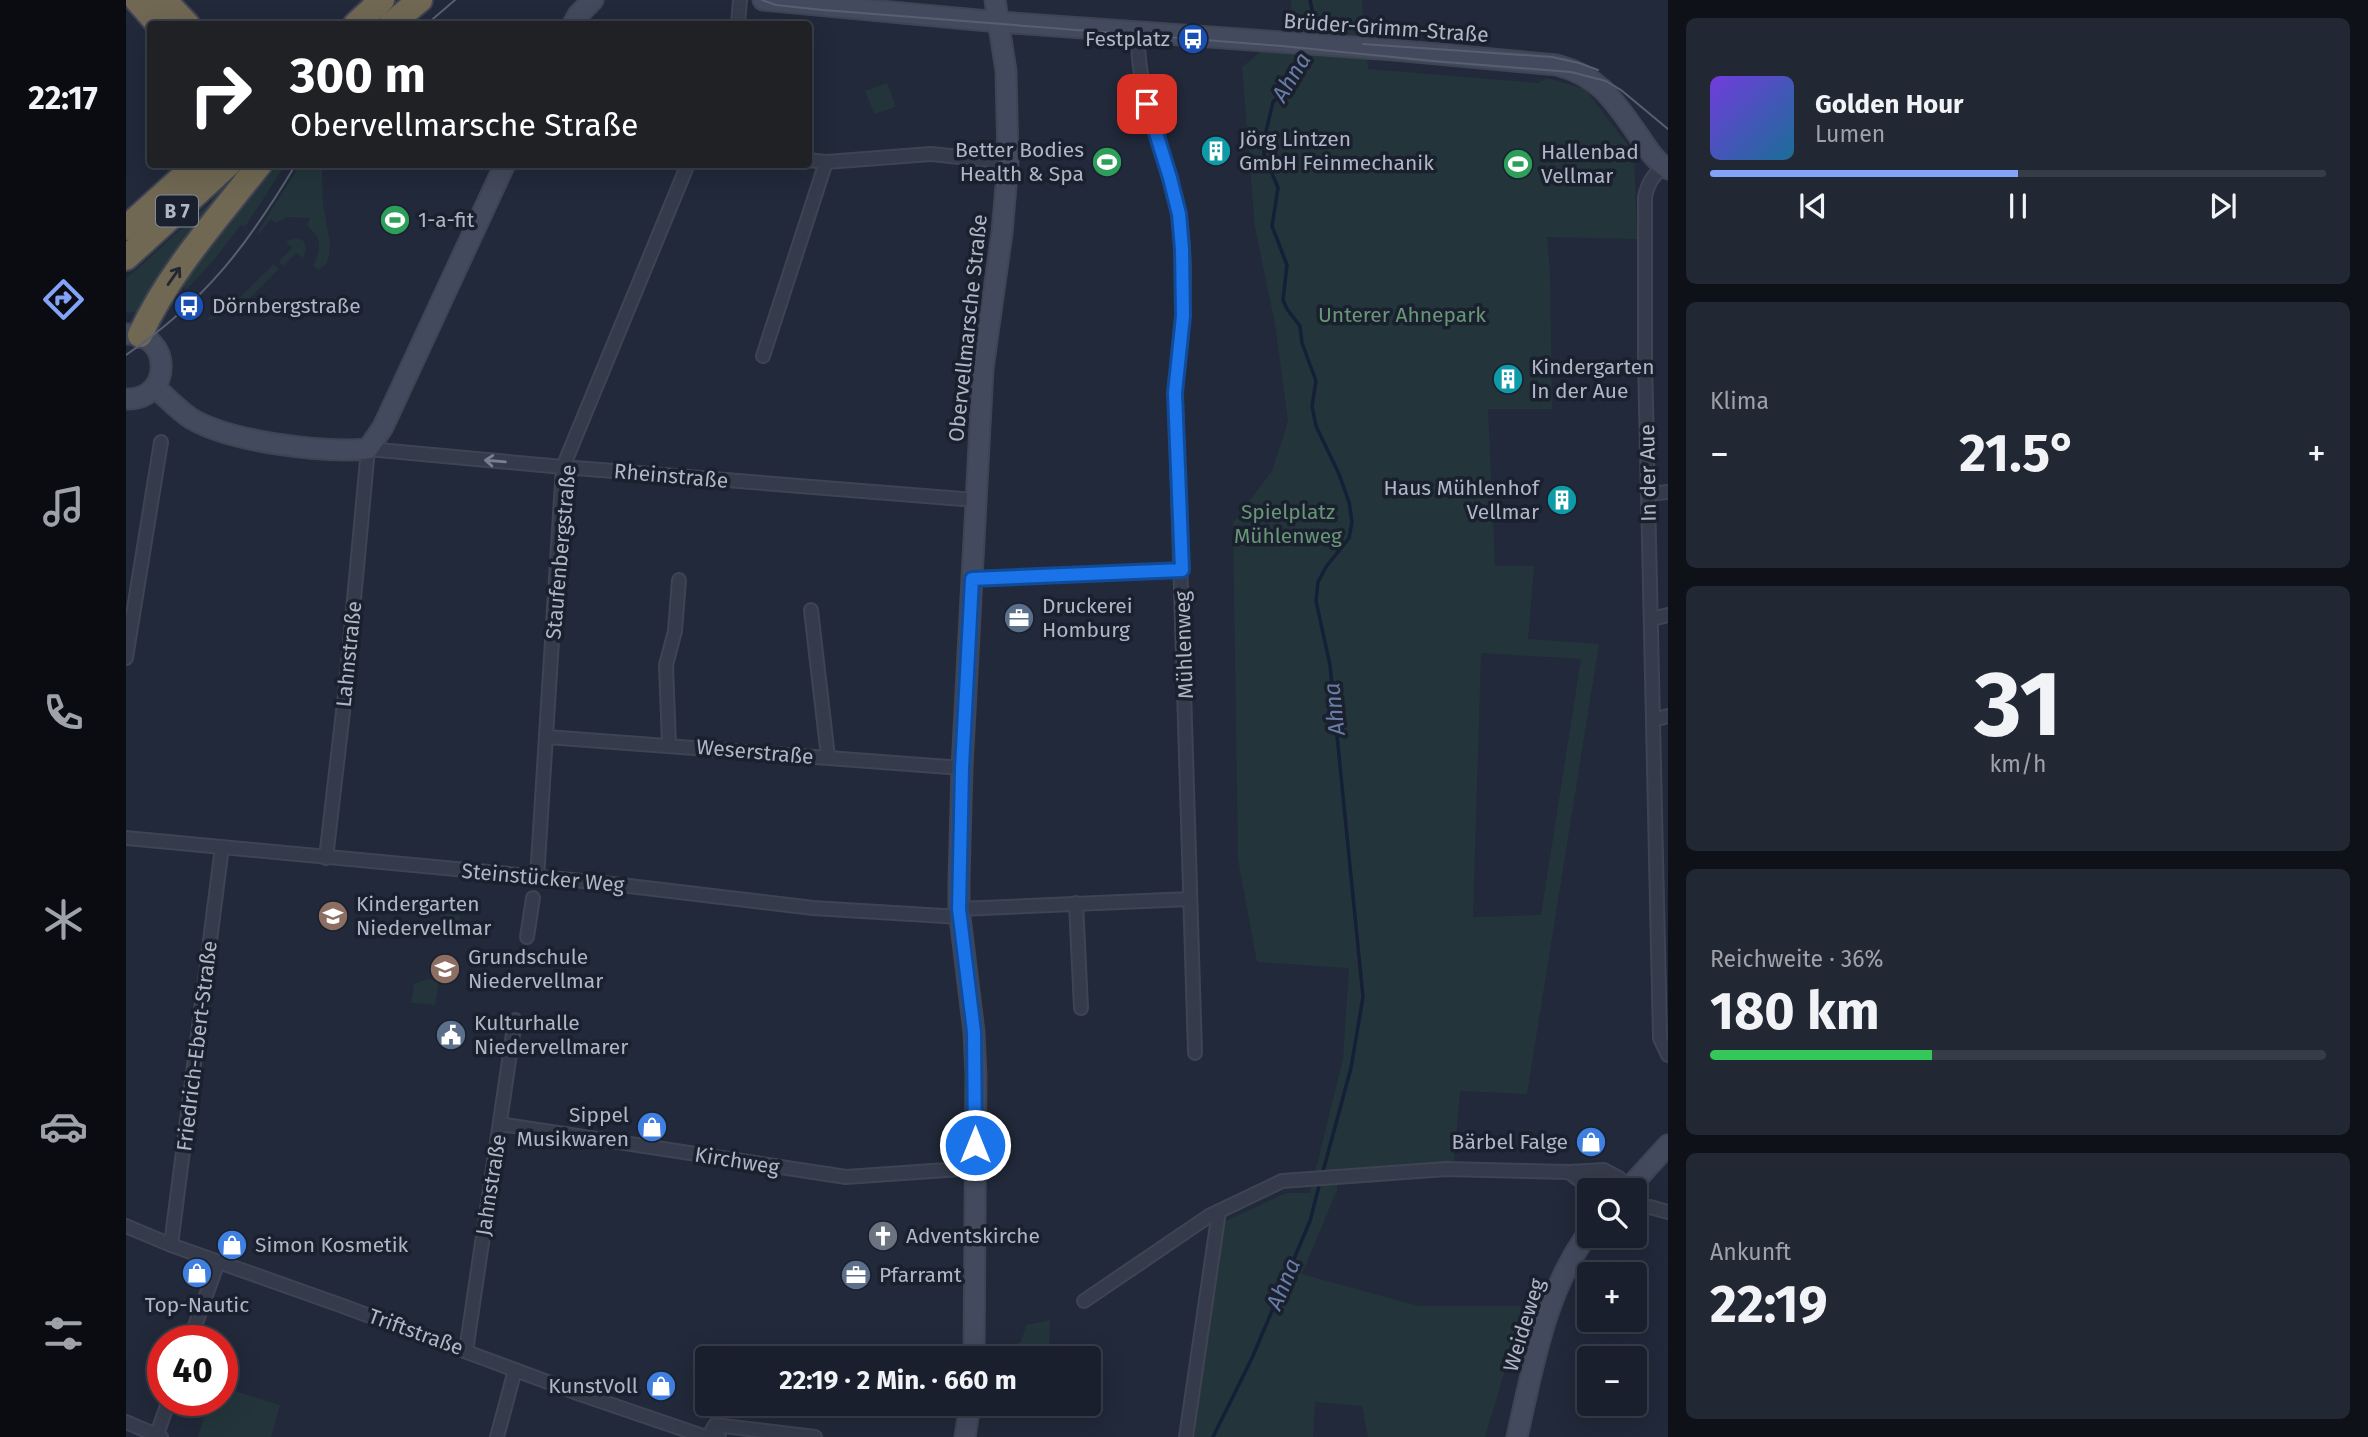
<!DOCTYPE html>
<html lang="de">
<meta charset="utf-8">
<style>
body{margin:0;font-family:"Fira Sans",sans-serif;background:#222734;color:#f1f3f6;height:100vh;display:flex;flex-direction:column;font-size:26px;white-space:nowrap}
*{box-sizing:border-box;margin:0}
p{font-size:23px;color:#9fa2a9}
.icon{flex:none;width:38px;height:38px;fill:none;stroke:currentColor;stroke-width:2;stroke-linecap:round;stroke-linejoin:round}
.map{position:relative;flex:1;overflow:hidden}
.side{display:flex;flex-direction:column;gap:18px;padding:18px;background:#0e1118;width:700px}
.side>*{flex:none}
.guide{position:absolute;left:21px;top:21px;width:665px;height:147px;border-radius:7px;box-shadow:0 7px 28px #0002,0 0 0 2px #373d48;background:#202124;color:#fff;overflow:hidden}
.controls{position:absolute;left:1451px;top:1178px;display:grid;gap:14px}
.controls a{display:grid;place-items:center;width:70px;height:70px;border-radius:7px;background:#191f2c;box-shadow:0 7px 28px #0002,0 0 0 2px #373d48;font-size:35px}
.speed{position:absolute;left:21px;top:1325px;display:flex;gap:14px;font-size:35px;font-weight:700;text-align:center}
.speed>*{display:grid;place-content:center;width:91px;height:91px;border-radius:50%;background:#191f2c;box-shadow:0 7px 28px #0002,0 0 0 2px #373d48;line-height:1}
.speed .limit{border:10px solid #d22;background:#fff;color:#111}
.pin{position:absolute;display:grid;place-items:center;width:60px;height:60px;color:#fff;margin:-30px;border-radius:14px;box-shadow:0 4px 10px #0006}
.me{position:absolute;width:77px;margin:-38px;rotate:0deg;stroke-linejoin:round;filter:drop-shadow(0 0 5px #0008)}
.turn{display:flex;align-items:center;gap:24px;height:147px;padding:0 28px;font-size:32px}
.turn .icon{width:91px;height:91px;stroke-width:2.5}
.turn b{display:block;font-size:49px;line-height:60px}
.big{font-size:52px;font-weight:700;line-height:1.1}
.side .card{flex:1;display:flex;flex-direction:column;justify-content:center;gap:10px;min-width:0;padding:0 24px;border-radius:10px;background:#222734}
.side .dial{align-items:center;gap:0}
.dial b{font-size:91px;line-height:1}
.song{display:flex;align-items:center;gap:21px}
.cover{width:84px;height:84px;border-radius:10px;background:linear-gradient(135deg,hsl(260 70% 55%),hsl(200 70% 35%))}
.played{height:7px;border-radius:4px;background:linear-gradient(90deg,#83a3f8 50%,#373d48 50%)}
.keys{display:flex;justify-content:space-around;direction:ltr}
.heat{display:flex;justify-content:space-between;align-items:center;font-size:38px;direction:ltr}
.charge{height:10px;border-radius:5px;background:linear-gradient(90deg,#34c759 36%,#373d48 0)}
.trip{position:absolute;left:569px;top:1346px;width:406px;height:70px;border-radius:7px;background:#191f2c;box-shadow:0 7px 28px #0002,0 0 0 2px #373d48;font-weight:700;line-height:70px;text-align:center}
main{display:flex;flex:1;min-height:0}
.menu{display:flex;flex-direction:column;width:126px;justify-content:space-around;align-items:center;background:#0a0c12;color:#9fa2a9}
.menu .icon{width:49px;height:49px}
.menu .active{color:#83a3f8}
.menu b{font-size:32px;color:#f1f3f6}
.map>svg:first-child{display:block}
</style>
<main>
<nav class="menu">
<b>22:17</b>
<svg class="icon active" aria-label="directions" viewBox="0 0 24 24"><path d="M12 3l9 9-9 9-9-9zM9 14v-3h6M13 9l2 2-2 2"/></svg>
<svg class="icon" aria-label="music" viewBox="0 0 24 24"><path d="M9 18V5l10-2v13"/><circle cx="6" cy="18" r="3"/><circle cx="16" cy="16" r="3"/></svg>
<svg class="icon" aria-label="phone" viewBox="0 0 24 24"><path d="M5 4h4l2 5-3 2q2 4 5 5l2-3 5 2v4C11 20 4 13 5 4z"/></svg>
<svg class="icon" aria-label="climate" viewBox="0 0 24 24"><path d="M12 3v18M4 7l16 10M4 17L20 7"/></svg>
<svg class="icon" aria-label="car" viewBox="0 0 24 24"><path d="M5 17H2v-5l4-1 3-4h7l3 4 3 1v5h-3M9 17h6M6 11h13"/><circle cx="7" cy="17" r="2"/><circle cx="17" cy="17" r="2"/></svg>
<svg class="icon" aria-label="filters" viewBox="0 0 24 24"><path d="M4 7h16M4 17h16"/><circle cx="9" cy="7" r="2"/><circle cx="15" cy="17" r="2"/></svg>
</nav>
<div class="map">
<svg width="1542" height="1437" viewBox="0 0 1542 1437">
<rect width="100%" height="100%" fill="#21293a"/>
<g fill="#23353b" fill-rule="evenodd">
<path d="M1165,0H1236L1242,69L1412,83L1421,78L1459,89L1508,153L1511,239L1421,237L1424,270L1426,409H1362L1369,566H1408L1402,639L1473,644L1401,1094L1334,1091L1328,1161L1212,1169L1211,1190L1176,1274L1292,1306H1398L1359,1437H1242L1236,1406L1189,1402L1187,1437H1068L1098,1222L1160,1193H1184L1217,1059L1223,968L1131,962L1112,859L1107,523L1146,471L1162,421L1149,324L1129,227L1116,67L1174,20L1166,18ZM1355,653L1455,659L1415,915L1347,917Z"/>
<path d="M761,83L770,107L748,114L739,91Z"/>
<path d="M117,165H129L15,311L0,313V279L86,201L85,193Z"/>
<path d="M141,165H159L119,227L115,225L87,261L60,290L52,280Z"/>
<path d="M174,165H196L197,204L204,243L203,256L200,264L192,270L187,265C196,250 196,237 181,226L184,218L162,217L150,223L145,219L133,234L131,233Z"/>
<path d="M170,238L178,241L180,249L177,258L170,253L157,266L153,261L166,248L160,241Z"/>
<path d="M148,264L153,269L123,299L128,305L80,321L89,310L95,316Z"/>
<path d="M314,913L334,916L333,926L313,924Z"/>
<path d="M301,979L313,981L309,1005L285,1003L288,984Z"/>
<path d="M924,1320L923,1356L929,1358H856L895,1342L900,1325Z"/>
<path d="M96,1387L154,1405L145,1437H72L83,1400H96Z"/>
</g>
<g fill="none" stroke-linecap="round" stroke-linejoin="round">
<g stroke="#151f37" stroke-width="3.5">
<path d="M1184,0L1190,28L1187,39"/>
<path d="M1183,49L1178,63L1164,86L1147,102L1138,140V154L1152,188L1146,226L1161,265L1157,300L1161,309L1174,326L1176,343L1190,381L1186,406L1190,426L1213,474L1223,502L1226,522L1223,538L1200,567L1192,582L1190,601L1204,665L1237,997L1225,1068L1196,1175"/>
<path d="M1087,1437L1126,1358L1184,1221L1194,1182"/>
</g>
<g stroke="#3e4453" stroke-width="16">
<g id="street">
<path d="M612,24L614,0"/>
<path d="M1012,32C1010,94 1039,151 1052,210C1064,268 1055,335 1049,393L1069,1053"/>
<path d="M682,160L700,162L805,154L882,162"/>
<path d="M1538,167C1527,175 1522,183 1519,197V360L1534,1038L1542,1055"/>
<path d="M637,356L700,162"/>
<path d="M1522,494L1542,492"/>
<path d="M846,579L1056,570"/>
<path d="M685,610L702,757"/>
<path d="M1526,619L1542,615"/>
<path d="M0,658L35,442"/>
<path d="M1527,720L1542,716"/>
<path d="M421,737L836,768"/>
<path d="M543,745L540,665L549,631L553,580"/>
<path d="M0,838L478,883L687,908L834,917"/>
<path d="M200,858L220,686L242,449L437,467L849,500"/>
<path d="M411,878L437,467L562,164"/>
<path d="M950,903L955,1008"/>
<path d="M833,909L1064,899"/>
<path d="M401,937L407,898"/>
<path d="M374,1124L720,1177L849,1168"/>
<path d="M1444,1173L1467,1190"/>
<path d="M1524,1207L1542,1212"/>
<path d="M0,1226L45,1245L214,1305L454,1394L580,1437"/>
<path d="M45,1245L96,847"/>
<path d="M958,1301L1083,1216L1156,1181L1320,1169L1444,1172L1478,1170L1493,1178L1502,1188"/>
<path d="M64,1340L92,1262"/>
<path d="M340,1351L389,1020"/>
<path d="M0,1422L35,1437"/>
<path d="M30,1437L43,1400"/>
<path d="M371,1437L389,1370"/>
<path d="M593,1437L586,1430L589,1425L689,1437"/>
<path d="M1060,1437L1093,1211"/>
</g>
</g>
<g stroke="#3e4453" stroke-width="23">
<g id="secondary">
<path d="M637,0L873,22L1268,50L1431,65C1475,77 1488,101 1513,136C1521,148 1529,161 1542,169"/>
<path d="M447,24L452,15L467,0"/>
<path d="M0,334C47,332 47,401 0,399"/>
<path d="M29,387C40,397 53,411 66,419C105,442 197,453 242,449L257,427L379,164"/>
<path d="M1501,1190L1542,1145"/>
<path d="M848,1358L850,1075L848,1032L833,909V879L836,768L857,369L876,233L882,162L880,71L869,0"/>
<path d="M839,1437L844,1404"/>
<path d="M1391,1437C1407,1367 1419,1291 1463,1232"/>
</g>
</g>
<g stroke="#3d4352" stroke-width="28">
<g id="highway">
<path d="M11,0L32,24"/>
<path d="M38,0L61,24"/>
<path d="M230,24L256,0"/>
<path d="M265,24L294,0"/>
<path d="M0,228L71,164"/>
<path d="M0,258L103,164"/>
<path d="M14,335C43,272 91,219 134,164"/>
</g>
</g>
<use href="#street" stroke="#353b4a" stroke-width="12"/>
<use href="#secondary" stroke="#434a5d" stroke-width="19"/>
<use href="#highway" stroke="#706852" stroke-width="24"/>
<g stroke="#575f71" stroke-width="2">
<path d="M636,0L650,5L697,10L1156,46L1307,61L1445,72L1480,81L1495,90L1542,129"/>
<path d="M301,24L329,0"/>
<path d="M1237,44L1426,57L1453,63L1472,70"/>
<path d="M0,355C80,300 121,246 170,164"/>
</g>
</g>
<defs><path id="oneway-shaft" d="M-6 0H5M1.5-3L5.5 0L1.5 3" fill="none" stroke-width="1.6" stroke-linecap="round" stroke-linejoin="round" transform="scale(1.75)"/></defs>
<use stroke="#232732" href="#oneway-shaft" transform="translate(48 276) rotate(-55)"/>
<use stroke="#797f8e" href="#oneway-shaft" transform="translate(369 461) rotate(-175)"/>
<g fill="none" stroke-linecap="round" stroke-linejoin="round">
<g stroke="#114b97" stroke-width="18">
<path id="route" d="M849,1145L848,1032L833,909L836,768L846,579L1056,570L1049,393L1057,316L1056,249L1053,214L1044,178L1021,104"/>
</g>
<use href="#route" stroke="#1a73e8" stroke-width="12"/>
</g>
<defs>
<g id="bus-disc" transform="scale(1.575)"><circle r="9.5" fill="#1a4fb4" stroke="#1a202e"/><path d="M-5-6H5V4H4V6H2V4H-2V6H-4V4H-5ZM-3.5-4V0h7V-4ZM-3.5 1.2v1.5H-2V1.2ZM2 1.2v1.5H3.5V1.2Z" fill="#fff"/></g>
<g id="building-disc" transform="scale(1.575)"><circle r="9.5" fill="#0f9aa8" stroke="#1a202e"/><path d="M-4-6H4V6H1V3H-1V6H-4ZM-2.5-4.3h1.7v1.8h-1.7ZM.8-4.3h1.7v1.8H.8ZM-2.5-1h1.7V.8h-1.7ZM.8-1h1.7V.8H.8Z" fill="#fff"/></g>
<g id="stadium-disc" transform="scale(1.575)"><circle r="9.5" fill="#2e9e5b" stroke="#1a202e"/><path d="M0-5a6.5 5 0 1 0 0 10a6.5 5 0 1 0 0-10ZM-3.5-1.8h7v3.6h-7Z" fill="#fff"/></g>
<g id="office-disc" transform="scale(1.575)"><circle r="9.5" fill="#5c6f8a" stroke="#1a202e"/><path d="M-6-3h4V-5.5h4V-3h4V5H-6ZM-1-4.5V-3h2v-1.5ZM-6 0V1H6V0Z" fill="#fff"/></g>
<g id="school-disc" transform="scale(1.575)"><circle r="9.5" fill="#8d6e63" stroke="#1a202e"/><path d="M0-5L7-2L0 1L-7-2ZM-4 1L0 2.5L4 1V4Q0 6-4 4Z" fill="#fff"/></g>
<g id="civic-disc" transform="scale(1.575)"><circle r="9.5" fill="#5c6f8a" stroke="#1a202e"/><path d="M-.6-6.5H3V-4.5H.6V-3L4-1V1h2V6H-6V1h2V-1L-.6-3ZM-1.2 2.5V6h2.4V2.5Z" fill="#fff"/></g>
<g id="shop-disc" transform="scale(1.575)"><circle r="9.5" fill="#3f7fe0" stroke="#1a202e"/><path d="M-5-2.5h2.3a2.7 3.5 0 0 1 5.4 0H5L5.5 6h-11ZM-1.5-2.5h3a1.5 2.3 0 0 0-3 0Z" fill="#fff"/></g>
<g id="church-disc" transform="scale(1.575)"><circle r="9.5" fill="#6b7280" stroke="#1a202e"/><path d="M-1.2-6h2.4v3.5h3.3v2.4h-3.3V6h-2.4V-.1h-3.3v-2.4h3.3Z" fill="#fff"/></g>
</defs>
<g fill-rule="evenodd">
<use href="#bus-disc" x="1067" y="39"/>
<use href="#building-disc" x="1090" y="151"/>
<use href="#stadium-disc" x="981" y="162"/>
<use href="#stadium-disc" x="1392" y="164"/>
<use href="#stadium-disc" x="269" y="220"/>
<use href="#bus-disc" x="63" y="306"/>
<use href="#building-disc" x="1382" y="379"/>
<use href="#building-disc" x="1436" y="500"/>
<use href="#office-disc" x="893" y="618"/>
<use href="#school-disc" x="207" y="916"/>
<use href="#school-disc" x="319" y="969"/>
<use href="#civic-disc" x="325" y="1035"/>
<use href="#shop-disc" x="526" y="1127"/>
<use href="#shop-disc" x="1465" y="1142"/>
<use href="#church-disc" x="757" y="1236"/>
<use href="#shop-disc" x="106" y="1245"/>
<use href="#shop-disc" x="71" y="1273"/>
<use href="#office-disc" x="730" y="1275"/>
<use href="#shop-disc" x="535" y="1386"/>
</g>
<g text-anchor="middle" stroke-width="7" stroke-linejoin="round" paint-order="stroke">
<rect fill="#1a202e" stroke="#838998" stroke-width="2" x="30" y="195.5" width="42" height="31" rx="5"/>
<g font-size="19" font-weight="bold" fill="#b0b6c6">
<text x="51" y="218">B 7</text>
</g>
<g font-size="21" fill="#b0b6c6" stroke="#1a202e">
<text transform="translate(1260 28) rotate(4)" y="7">Brüder-Grimm-Straße</text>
<text transform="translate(842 328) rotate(-84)" y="7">Obervellmarsche Straße</text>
<text transform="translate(1522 473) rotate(-91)" y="7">In der Aue</text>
<text transform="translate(545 476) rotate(5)" y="7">Rheinstraße</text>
<text transform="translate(435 552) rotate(-85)" y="7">Staufenbergstraße</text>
<text transform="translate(1058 645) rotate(-92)" y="7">Mühlenweg</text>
<text transform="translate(223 654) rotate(-84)" y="7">Lahnstraße</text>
<text transform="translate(629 752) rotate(5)" y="7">Weserstraße</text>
<text transform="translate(417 878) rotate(5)" y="7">Steinstücker Weg</text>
<text transform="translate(71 1046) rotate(-83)" y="7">Friedrich-Ebert-Straße</text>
<text transform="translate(611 1161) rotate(9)" y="7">Kirchweg</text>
<text transform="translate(365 1185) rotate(-81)" y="7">Jahnstraße</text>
<text transform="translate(1398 1325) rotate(-73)" y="7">Weideweg</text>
<text transform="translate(290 1332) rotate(20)" y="7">Triftstraße</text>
</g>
<g font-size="21" fill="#b0b6c6" stroke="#1a202e" text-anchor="start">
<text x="1044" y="46" text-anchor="end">Festplatz</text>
<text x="1113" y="146">Jörg Lintzen<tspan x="1113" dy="24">GmbH Feinmechanik</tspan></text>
<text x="958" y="157" text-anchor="end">Better Bodies<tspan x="958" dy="24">Health &amp; Spa</tspan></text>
<text x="1415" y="159">Hallenbad<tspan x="1415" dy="24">Vellmar</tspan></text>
<text x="292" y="227">1-a-fit</text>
<text x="86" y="313">Dörnbergstraße</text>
<text x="1405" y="374">Kindergarten<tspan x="1405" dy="24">In der Aue</tspan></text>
<text x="1413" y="495" text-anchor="end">Haus Mühlenhof<tspan x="1413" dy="24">Vellmar</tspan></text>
<text x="916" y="613">Druckerei<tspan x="916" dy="24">Homburg</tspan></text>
<text x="230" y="911">Kindergarten<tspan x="230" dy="24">Niedervellmar</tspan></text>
<text x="342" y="964">Grundschule<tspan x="342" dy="24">Niedervellmar</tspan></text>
<text x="348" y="1030">Kulturhalle<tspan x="348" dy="24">Niedervellmarer</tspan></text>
<text x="503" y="1122" text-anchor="end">Sippel<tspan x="503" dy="24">Musikwaren</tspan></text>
<text x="1442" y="1149" text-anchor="end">Bärbel Falge</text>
<text x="780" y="1243">Adventskirche</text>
<text x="129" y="1252">Simon Kosmetik</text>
<text x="753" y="1282">Pfarramt</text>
<text x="71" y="1312" text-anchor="middle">Top-Nautic</text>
<text x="512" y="1393" text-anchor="end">KunstVoll</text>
</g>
<g font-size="21" fill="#679777" stroke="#1a202e">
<text x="1276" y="322">Unterer Ahnepark</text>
<text x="1162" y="519">Spielplatz<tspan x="1162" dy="24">Mühlenweg</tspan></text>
</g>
<g font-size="23" font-style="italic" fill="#687ca6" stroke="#1a202e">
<text transform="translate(1165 77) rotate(-59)" y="8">Ahna</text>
<text transform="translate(1208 709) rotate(-96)" y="8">Ahna</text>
<text transform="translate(1157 1284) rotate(-67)" y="8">Ahna</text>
</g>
</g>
</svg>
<div class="controls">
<a><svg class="icon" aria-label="search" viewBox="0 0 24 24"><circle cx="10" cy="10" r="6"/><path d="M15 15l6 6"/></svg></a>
<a>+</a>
<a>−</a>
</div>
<div class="speed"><div class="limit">40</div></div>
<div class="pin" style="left:1021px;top:104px;background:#d93025"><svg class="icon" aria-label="arrive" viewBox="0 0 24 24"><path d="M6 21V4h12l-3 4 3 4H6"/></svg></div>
<svg class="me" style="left:849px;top:1145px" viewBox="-20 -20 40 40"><circle r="17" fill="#1a73e8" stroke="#fff" stroke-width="3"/><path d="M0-11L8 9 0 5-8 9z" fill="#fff"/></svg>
<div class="trip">22:19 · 2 Min. · 660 m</div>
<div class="guide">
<div class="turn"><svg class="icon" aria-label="right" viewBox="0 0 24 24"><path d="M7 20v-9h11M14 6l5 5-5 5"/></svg><div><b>300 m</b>Obervellmarsche Straße</div></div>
</div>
</div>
<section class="side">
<div class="card">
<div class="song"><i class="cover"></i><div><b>Golden Hour</b><p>Lumen</p></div></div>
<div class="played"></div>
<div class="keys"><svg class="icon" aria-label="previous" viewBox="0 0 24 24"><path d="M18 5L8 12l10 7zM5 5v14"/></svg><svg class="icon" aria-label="pause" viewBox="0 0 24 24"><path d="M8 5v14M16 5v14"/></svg><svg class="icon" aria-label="next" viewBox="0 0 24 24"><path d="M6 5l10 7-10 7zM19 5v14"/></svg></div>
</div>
<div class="card"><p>Klima</p>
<div class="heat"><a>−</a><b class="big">21.5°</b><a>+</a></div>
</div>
<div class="card dial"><b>31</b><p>km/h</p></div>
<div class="card"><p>Reichweite · 36%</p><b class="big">180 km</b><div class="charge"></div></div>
<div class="card"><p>Ankunft</p><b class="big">22:19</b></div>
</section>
</main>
